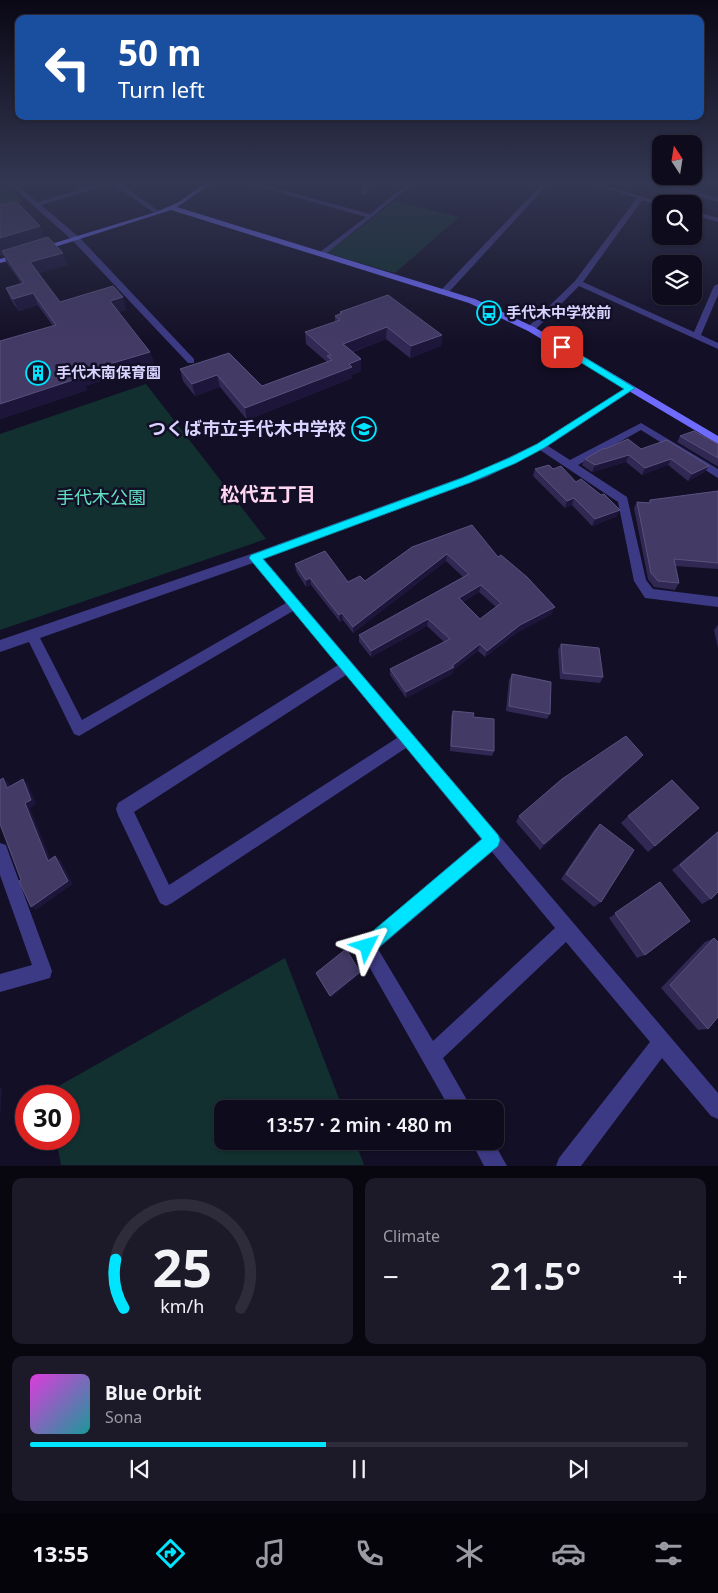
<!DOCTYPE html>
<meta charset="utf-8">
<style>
body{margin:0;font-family:"Noto Sans","Noto Sans JP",sans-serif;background:#1c1929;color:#f1f3f6;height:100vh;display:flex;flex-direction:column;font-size:19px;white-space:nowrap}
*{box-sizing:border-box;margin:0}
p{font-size:16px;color:#9b9ba3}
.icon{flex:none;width:28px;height:28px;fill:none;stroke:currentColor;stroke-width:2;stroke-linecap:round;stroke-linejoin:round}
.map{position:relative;height:1166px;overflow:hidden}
.sheet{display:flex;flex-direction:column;gap:12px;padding:12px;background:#08060f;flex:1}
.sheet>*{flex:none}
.top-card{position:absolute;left:15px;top:15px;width:689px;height:105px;border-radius:10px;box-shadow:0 1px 4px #0004,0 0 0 1px #2e2b3b;background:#1a4fa0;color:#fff;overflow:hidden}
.needle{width:32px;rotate:348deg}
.fabs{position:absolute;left:652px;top:135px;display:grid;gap:10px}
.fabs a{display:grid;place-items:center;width:50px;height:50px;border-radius:10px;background:#0e0b1c;box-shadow:0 1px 4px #0004,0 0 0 1px #2e2b3b;font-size:25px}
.speed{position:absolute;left:15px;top:1085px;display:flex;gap:10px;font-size:25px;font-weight:700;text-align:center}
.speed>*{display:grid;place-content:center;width:65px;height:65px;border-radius:50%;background:#0e0b1c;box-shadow:0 1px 4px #0004,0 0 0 1px #2e2b3b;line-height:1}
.speed .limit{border:8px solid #d22;background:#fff;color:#111}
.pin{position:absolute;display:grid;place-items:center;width:42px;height:42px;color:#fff;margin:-21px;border-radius:10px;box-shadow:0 2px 8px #0006}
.me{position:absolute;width:55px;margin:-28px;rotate:50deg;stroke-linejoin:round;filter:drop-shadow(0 0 4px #0008)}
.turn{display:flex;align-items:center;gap:18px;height:105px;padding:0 20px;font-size:22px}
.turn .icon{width:65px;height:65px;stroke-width:2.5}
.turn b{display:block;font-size:35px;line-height:42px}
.big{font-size:38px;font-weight:600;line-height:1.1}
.sheet .tile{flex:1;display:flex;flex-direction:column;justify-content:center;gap:8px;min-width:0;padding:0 18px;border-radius:10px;background:#1c1929}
.sheet .dial{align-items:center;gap:0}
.dial svg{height:130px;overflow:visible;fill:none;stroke:#2e2b3b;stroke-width:7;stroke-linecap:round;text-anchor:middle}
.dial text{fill:#f1f3f6;stroke:none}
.song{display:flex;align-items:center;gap:15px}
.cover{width:60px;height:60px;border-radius:8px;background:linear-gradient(135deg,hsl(300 70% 55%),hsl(180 70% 35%))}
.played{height:5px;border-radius:2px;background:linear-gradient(90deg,#00e5ff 45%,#2e2b3b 45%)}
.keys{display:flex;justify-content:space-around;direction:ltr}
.heat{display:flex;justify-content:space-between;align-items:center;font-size:28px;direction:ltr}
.sheet .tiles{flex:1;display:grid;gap:12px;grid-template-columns:1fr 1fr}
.tile:last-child{grid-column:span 2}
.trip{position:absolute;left:214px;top:1100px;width:290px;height:50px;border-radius:10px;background:#0e0b1c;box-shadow:0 1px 4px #0004,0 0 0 1px #2e2b3b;font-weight:600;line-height:50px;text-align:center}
.tabs{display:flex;height:80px;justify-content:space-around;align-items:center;background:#06040b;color:#9b9ba3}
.tabs .icon{width:35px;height:35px}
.tabs .selected{color:#00e5ff}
.tabs b{font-size:22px;color:#f1f3f6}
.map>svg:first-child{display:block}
</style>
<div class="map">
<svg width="718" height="1166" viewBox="0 0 718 1166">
<rect width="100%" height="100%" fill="#130f26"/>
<g fill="#12302f">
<path d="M0,182L23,202L0,211Z"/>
<path d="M395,201L459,217L395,273L326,253Z"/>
<path d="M146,384L266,539L0,630V434Z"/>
<path d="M285,958L343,1109H222V1141H355L364,1165H61L56,1139H69V1096H49L48,1092Z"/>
</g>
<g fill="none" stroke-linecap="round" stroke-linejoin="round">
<g fill="#3d3a85" fill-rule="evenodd">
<path d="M6,181H12L37,202L110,181H119L118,182L160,212V214H156L112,184L41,205L79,237L194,359V363H188L73,241Z"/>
<path d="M239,181H248L370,214L407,184L412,185L323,256H320V252L366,217Z"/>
<path d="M366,181H372L367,193L364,195L361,193Z"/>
<path d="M545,181H551L448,293H442V289Z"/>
<path d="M582,181H591L666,204H661V206L642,200L583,282L694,332L714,286L718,284V295L701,335L718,343V349L579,286L534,331H528V327L575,281L637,198Z"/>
<path d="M647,181H656L718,198V202Z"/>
<path d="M710,181H718V184L711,182Z"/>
<path d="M694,211L718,218V222L694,215Z"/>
<path d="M630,385L635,388L633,390L548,446L570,460L641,423L718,469V478L641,430L578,465L627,497L646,580L653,589L718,597V607L645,598L634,581L618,502L540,450L487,477L264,559L718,1093V1119L711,1116L662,1058L581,1166H556L559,1158L650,1042L566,942L443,1058L472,1109H450L358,947L361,941L481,839L406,748L172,903L166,906L160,903L118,815L116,809L118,803L338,665L293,611L79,736L74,734L29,642L0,652V640L251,554L479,471L537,444ZM253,563L286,603L82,720L40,638ZM346,675L397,738L169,885L134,812ZM492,852L555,928L433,1041L378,949Z"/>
<path d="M0,843L6,845L8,851L52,971L50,978L43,980L0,992V974L32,965L0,875Z"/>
<path d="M471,1141H493L507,1166H484Z"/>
</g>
<g fill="#6f6bff" fill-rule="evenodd">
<path d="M208,181H215L177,207L475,299L534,327L718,436V444L528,331L469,303L171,210L42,251L35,249L156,212L179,202Z"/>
<path d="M20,253H23V257L0,263V259Z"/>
</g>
</g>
<g fill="#312854" fill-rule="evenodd">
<path d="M0,205L45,238L67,265L38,273L60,302L126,310L118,312L150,352L154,364L85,386L87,390L0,419V341L53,326L38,305L19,311L11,300L6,288L21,283L7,263L4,256H2L1,255H0Z"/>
<path d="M340,312L442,335L441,346L410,358L386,339L353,352L361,359V371L352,375V378L247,420L220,387L195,396L183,381L180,369L229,353L262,386L327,362L306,344L305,332L335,322V316L340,314Z"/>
<path d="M680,436L718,444V466H717L677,442Z"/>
<path d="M667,440L705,472L688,481L668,465L642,475L626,462L592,472L582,465L585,459L605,449H641Z"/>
<path d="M535,469H553L576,482L617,516L592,526L572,505L565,508L533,476Z"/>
<path d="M718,491V569L675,566L679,583L675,590L654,587L648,579L634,508L637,502L648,503L650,500Z"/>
<path d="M412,547L498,557L552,614L518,632L485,657L478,651L453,670L452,674L406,698L390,675V669L444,642L427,626L371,657L359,642V635L463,577L446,561L353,633L343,620L340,622L311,585L306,587L296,571L295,564L348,582L365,581ZM479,592L496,607L480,619L463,602Z"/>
<path d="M718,625V648L714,630Z"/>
<path d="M561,644L603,677L600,683L560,679L558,650Z"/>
<path d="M512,674L550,714L547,719L506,711L509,680Z"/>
<path d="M453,711L494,751L492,756L450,751L451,716Z"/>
<path d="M643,755L637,762L540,850L516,822L519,816Z"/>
<path d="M628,816L655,846L648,852L621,823Z"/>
<path d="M600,824L601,902L594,907L561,879L594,830Z"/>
<path d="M718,831V892L711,899L702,904L672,870Z"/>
<path d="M660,882L645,955L637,958L609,918Z"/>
<path d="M714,938L708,1029L698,1030L661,988L705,942Z"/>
</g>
<g fill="#1d163a">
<path d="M40,226L46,243L2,251L4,256H2L0,251V238Z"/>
<path d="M63,253L67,265L35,274L30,262Z"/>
<path d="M33,293L38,305L19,311L13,299Z"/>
<path d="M123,297L126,310L114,314L110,301Z"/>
<path d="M387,327L386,339L343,355V344Z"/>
<path d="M442,335L441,346L410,358L411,346Z"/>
<path d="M150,352L154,364L85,386L87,390L0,419V404L79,373Z"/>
<path d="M361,359V371L352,375V378L247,420L245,408Z"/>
<path d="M217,375L220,387L195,396L192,384Z"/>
<path d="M629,455L626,462L592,472L595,465Z"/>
<path d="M671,459L668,465L642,475L645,468Z"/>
<path d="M709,466L705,472L688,481L692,474Z"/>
<path d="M574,498L572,505L565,508L567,501Z"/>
<path d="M620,510L617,516L592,526L595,519Z"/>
<path d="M447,554L446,561L353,633V627Z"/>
<path d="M310,578L311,585L306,587V580Z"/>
<path d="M481,585L479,592L458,605L459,598Z"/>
<path d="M555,607L552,614L518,632L485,657L487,651L520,625Z"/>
<path d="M342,613L343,620L340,622L339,615Z"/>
<path d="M428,619L427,626L371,657V651Z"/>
<path d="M480,644L478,651L453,670L452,674L406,698V692L452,666Z"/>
<path d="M643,755L637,762L540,850L544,844Z"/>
<path d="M3,778L9,783L13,793L7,788Z"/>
<path d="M23,779L28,784L36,804L30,808L53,865L48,861L25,803Z"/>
<path d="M55,856L60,860L73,884L36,910L31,907Z"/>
<path d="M360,972V974L331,998L330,996Z"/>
<path d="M0,1088H2L0,1119Z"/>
</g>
<g fill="#433a66" stroke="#5a527e" fill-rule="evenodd">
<path d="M16,201L40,226L0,238V205Z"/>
<path d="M48,237L63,253L30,262L60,302L113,286L123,297L110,301L150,352L79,373L82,377L0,404V341L56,325L33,293L13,299L6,288L24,283L2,251Z"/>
<path d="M388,295L442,335L411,346L387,327L343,344L361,359L349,364L352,367L245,408L217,375L192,384L180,369L229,353L262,386L332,360L327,356L331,355L305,332L340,320L335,316L342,313L340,312Z"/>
<path d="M694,431L718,444V458L680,436Z"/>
<path d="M628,439L641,449L667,440L709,466L692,474L671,459L645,468L629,455L595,465L585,459L604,448L605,449Z"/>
<path d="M549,465L553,469L561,466L576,482L581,479L601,495L604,494L620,510L595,519L574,498L567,501L535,469Z"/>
<path d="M718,491V563L674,559L679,583L658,581L651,573L637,502L650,503V500Z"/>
<path d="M472,525L498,557L501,555L527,577L555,607L520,625L487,651L480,644L452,666L454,667L406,692L390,669L450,639L428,619L371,651L359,635L469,574L447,554L353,627L342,613L339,615L310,578L306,580L295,564L325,551L348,582L360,576L365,581L412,547ZM481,585L501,603L480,619L459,598Z"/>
<path d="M561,644L599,648L603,677L563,673Z"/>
<path d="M512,674L551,682L550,714L509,706Z"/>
<path d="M453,711L474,713L473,717L494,719V751L451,746Z"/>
<path d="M626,736L643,755L544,844L519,816L562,779Z"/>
<path d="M3,778L7,788L23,779L31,800L25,803L48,861L55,856L68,881L31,907L19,881L21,880L0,824V780Z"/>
<path d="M672,780L699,808L655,846L628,816Z"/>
<path d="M600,824L634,850L601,902L566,874Z"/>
<path d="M718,832V892L711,899L680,865Z"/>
<path d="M660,882L690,921L645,955L615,913Z"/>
<path d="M714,938L718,942V1017L708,1029L670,985Z"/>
<path d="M346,949L360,972L330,996L316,973Z"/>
</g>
<linearGradient id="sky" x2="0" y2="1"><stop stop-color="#0a0815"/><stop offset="0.53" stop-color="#333752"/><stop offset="1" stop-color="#333752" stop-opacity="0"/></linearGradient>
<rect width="718" height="344" fill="url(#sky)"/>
<path fill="#00e5ff" stroke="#0095a6" d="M559,345H564L635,388L544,448L516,463L469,483L263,559L498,835L500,840L498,846L373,952L367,955L361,952L359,946L361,941L482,839L249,558L251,555L462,478L509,458L537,444L624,389L559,349Z"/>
<defs>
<g id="bus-ring" transform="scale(1.25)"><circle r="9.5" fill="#130f26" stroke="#00e5ff" stroke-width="1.5"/><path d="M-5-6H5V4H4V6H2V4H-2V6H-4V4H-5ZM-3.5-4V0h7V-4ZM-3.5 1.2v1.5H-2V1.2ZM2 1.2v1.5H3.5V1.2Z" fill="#00e5ff"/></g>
<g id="building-ring" transform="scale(1.25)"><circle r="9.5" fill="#130f26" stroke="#00e5ff" stroke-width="1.5"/><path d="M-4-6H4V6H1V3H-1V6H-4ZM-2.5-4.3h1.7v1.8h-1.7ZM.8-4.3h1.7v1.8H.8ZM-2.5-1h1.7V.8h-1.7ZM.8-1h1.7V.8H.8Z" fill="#00e5ff"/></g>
<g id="school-ring" transform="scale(1.25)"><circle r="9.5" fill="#130f26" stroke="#00e5ff" stroke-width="1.5"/><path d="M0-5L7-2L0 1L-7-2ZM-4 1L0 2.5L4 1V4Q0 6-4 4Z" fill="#00e5ff"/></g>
</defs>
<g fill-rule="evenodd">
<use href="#bus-ring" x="489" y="313"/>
<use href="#building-ring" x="38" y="373"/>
<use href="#school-ring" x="364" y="429"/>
</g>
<g text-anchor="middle" stroke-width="5" stroke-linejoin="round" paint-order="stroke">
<g font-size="15" font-weight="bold" fill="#d9d4ff" stroke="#130f26" text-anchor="start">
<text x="506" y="318">手代木中学校前</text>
<text x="56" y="378">手代木南保育園</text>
</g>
<g font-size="18" font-weight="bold" fill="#d9d4ff" stroke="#130f26" text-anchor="end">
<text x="346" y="435">つくば市立手代木中学校</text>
</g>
<g font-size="18" fill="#5fe0c0" stroke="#130f26">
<text x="101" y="504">手代木公園</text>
</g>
<g font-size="19" font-weight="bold" fill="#ffd6f0" stroke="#130f26">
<text x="268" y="501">松代五丁目</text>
</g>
</g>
</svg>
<div class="fabs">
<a><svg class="needle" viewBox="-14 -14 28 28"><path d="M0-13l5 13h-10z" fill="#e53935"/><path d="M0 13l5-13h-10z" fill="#9b9ba3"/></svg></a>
<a><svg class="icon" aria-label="search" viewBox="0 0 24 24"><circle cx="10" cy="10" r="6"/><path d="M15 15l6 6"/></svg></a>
<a><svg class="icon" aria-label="layers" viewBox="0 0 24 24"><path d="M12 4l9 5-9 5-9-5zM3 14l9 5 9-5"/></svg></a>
</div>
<div class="speed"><div class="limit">30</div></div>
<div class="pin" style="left:562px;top:347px;background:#d93025"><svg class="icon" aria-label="arrive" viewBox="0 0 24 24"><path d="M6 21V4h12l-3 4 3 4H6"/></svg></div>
<svg class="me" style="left:367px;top:946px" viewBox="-20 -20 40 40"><path d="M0-17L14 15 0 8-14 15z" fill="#00e5ff" stroke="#fff" stroke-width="4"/></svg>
<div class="trip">13:57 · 2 min · 480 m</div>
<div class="top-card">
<div class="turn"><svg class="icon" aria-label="left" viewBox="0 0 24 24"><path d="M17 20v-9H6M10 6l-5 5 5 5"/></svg><div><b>50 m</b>Turn left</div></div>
</div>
</div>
<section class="sheet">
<div class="tiles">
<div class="tile dial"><svg viewBox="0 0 100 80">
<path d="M14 69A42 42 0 1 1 86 69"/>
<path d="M14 69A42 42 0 0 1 9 39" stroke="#00e5ff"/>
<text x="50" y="56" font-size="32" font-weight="700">25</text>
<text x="50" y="72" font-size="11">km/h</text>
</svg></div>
<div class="tile"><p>Climate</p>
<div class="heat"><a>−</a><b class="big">21.5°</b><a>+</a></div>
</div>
<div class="tile">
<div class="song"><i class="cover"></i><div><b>Blue Orbit</b><p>Sona</p></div></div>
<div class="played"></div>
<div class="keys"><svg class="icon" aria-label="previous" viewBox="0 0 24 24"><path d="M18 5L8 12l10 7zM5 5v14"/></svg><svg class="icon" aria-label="pause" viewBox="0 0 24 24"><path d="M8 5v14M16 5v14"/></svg><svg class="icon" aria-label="next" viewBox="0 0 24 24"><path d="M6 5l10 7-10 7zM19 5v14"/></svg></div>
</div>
</div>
</section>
<nav class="tabs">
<b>13:55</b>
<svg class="icon selected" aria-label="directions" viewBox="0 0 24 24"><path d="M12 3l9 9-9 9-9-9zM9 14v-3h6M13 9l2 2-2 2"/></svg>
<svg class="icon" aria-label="music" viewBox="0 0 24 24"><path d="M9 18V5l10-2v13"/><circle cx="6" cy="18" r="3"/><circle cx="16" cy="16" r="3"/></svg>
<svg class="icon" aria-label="phone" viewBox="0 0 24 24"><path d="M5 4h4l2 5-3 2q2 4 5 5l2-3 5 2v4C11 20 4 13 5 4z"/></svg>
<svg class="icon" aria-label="climate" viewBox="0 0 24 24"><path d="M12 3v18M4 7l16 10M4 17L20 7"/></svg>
<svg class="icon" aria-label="car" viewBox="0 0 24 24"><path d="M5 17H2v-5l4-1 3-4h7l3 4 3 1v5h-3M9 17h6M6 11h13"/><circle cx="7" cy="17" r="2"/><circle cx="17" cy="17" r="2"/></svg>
<svg class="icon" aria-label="filters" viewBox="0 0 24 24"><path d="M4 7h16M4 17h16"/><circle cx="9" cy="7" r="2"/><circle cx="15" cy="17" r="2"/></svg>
</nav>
